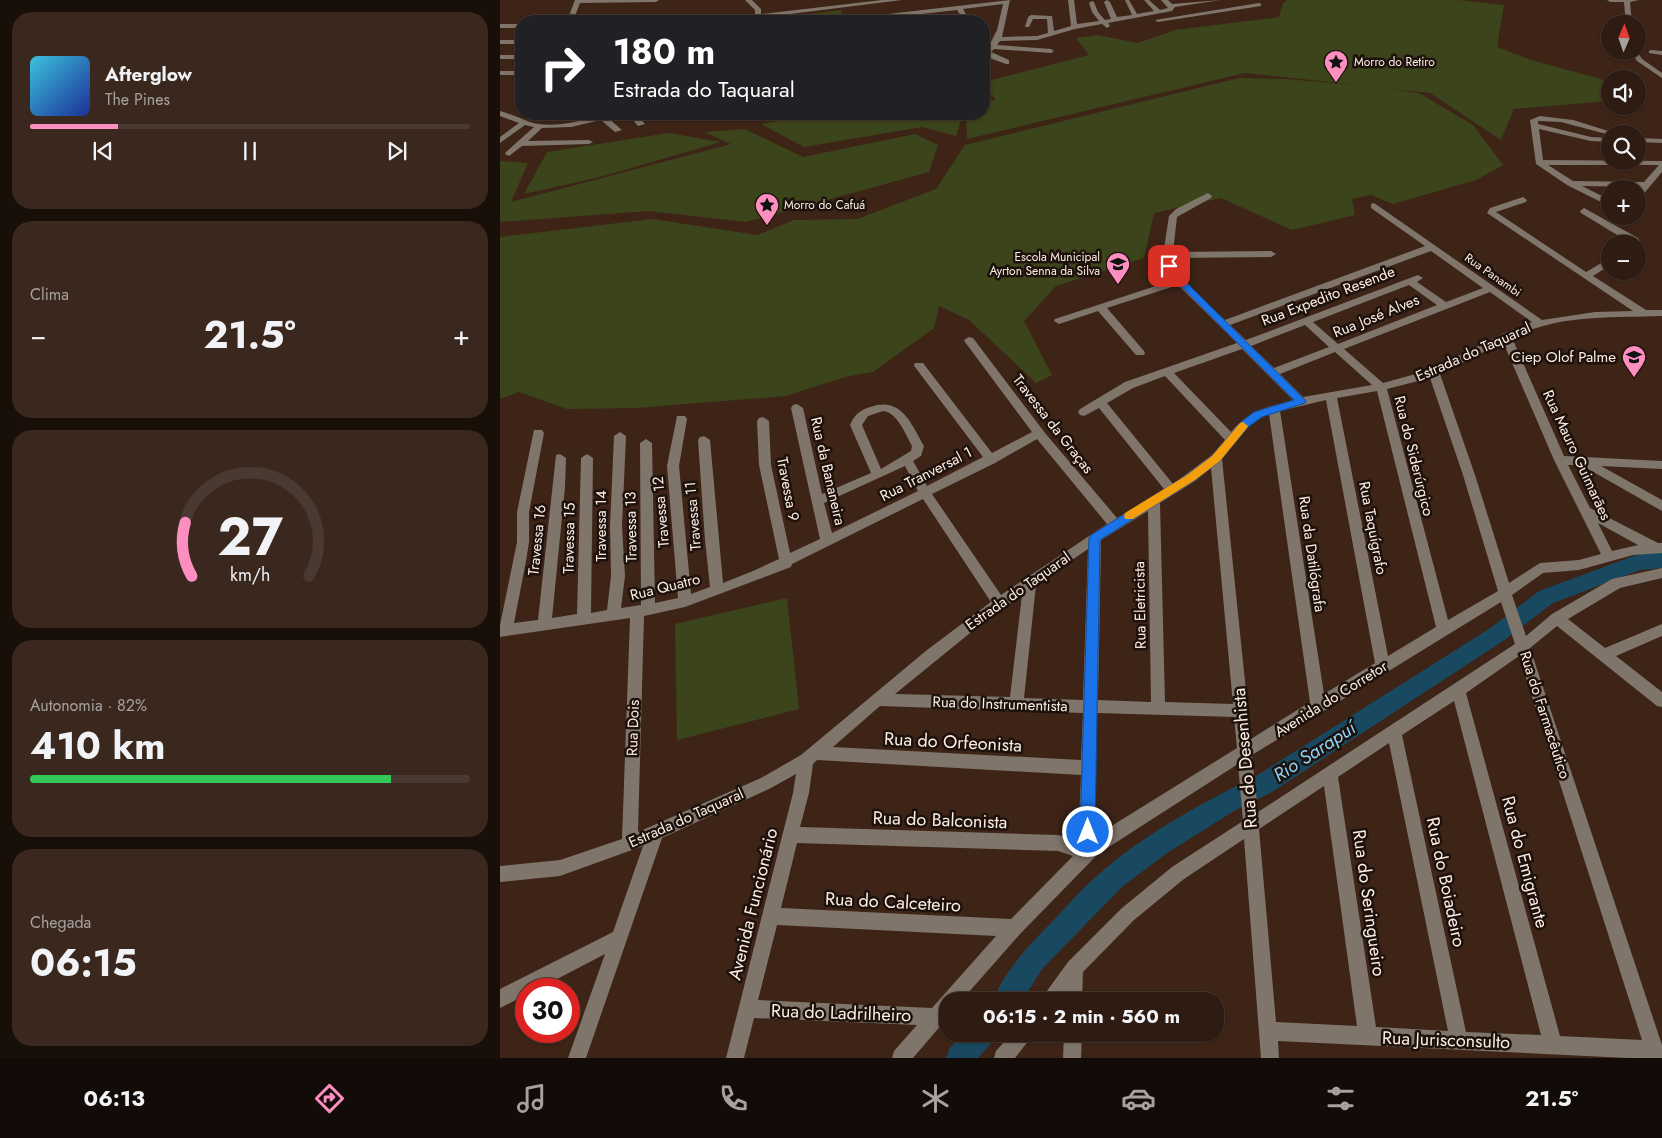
<!DOCTYPE html>
<html lang="pt">
<meta charset="utf-8">
<style>
body{margin:0;font-family:Jost,sans-serif;background:#3a281f;color:#f1f3f6;height:100vh;display:flex;flex-direction:column;font-size:19px;white-space:nowrap}
*{box-sizing:border-box;margin:0}
p{font-size:16px;color:#a7a19f}
.icon{flex:none;width:28px;height:28px;fill:none;stroke:currentColor;stroke-width:2;stroke-linecap:round;stroke-linejoin:round}
.map{position:relative;flex:1;overflow:hidden}
.details{display:flex;flex-direction:column;gap:12px;padding:12px;background:#190f09;width:500px}
.details>*{flex:none}
.hud{position:absolute;left:15px;top:15px;width:475px;height:105px;border-radius:20px;box-shadow:0 1px 4px #0004,0 0 0 1px #493931;background:#202124;color:#fff;overflow:hidden}
.needle{width:32px;rotate:2deg}
.controls{position:absolute;left:1101px;top:15px;display:grid;gap:10px}
.controls a{display:grid;place-items:center;width:45px;height:45px;border-radius:50%;background:#2e1b11;box-shadow:0 1px 4px #0004,0 0 0 1px #493931;font-size:25px}
.speed{position:absolute;left:15px;top:978px;display:flex;gap:10px;font-size:25px;font-weight:700;text-align:center}
.speed>*{display:grid;place-content:center;width:65px;height:65px;border-radius:50%;background:#2e1b11;box-shadow:0 1px 4px #0004,0 0 0 1px #493931;line-height:1}
.speed .limit{border:8px solid #d22;background:#fff;color:#111}
.pin{position:absolute;display:grid;place-items:center;width:42px;height:42px;color:#fff;margin:-21px;border-radius:10px;box-shadow:0 2px 8px #0006}
.me{position:absolute;width:55px;margin:-28px;rotate:0deg;stroke-linejoin:round;filter:drop-shadow(0 0 4px #0008)}
.turn{display:flex;align-items:center;gap:18px;height:105px;padding:0 15px;font-size:22px}
.turn .icon{width:65px;height:65px;stroke-width:2.5}
.turn b{display:block;font-size:35px;line-height:42px}
.big{font-size:38px;font-weight:700;line-height:1.1}
.details .tile{flex:1;display:flex;flex-direction:column;justify-content:center;gap:8px;min-width:0;padding:0 18px;border-radius:20px;background:#3a281f}
.details .dial{align-items:center;gap:0}
.dial svg{height:130px;overflow:visible;fill:none;stroke:#493931;stroke-width:7;stroke-linecap:round;text-anchor:middle}
.dial text{fill:#f1f3f6;stroke:none}
.song{display:flex;align-items:center;gap:15px}
.cover{width:60px;height:60px;border-radius:8px;background:linear-gradient(135deg,hsl(190 70% 55%),hsl(230 70% 35%))}
.played{height:5px;border-radius:2px;background:linear-gradient(90deg,#fd8ec0 20%,#493931 20%)}
.keys{display:flex;justify-content:space-around;direction:ltr}
.heat{display:flex;justify-content:space-between;align-items:center;font-size:28px;direction:ltr}
.charge{height:8px;border-radius:4px;background:linear-gradient(90deg,#34c759 82%,#493931 0)}
.trip{position:absolute;left:439px;top:992px;width:285px;height:50px;border-radius:20px;background:#2e1b11;box-shadow:0 1px 4px #0004,0 0 0 1px #493931;font-weight:700;line-height:50px;text-align:center}
.menu{display:flex;height:80px;justify-content:space-around;align-items:center;background:#120b07;color:#a7a19f}
.menu .icon{width:35px;height:35px}
.menu .current{color:#fd8ec0}
.menu b{font-size:22px;color:#f1f3f6}
main{display:flex;flex:1;min-height:0}
.map>svg:first-child{display:block}
</style>
<main>
<section class="details">
<div class="tile">
<div class="song"><i class="cover"></i><div><b>Afterglow</b><p>The Pines</p></div></div>
<div class="played"></div>
<div class="keys"><svg class="icon" aria-label="previous" viewBox="0 0 24 24"><path d="M18 5L8 12l10 7zM5 5v14"/></svg><svg class="icon" aria-label="pause" viewBox="0 0 24 24"><path d="M8 5v14M16 5v14"/></svg><svg class="icon" aria-label="next" viewBox="0 0 24 24"><path d="M6 5l10 7-10 7zM19 5v14"/></svg></div>
</div>
<div class="tile"><p>Clima</p>
<div class="heat"><a>−</a><b class="big">21.5°</b><a>+</a></div>
</div>
<div class="tile dial"><svg viewBox="0 0 100 80">
<path d="M14 69A42 42 0 1 1 86 69"/>
<path d="M14 69A42 42 0 0 1 10 36" stroke="#fd8ec0"/>
<text x="50" y="56" font-size="32" font-weight="700">27</text>
<text x="50" y="72" font-size="11">km/h</text>
</svg></div>
<div class="tile"><p>Autonomia · 82%</p><b class="big">410 km</b><div class="charge"></div></div>
<div class="tile"><p>Chegada</p><b class="big">06:15</b></div>
</section>
<div class="map">
<svg width="1162" height="1058" viewBox="0 0 1162 1058">
<rect width="100%" height="100%" fill="#3d2417"/>
<g fill="#3c441b">
<path d="M787,0H958L1004,5L997,47L1034,61L1098,78L1110,85V101L1014,109L1001,140L930,93L890,89L919,93L973,125L1003,165L976,180L893,204L871,195L852,199L855,215L792,230L721,198L654,213L644,258L556,286L524,321L552,375L536,383L469,320L439,306L434,328L373,372L345,377L286,396L136,408L67,409L19,392L0,399V237L152,219L257,235L294,220L357,219L436,189L465,145L739,78L785,79L859,85L745,73L467,139L466,114H484V102L496,100L484,85V82L589,55L576,38L598,35L638,43L675,30L779,17L783,3Z"/>
<path d="M341,10L345,21H294L293,16Z"/>
<path d="M321,114H463L456,136L422,127L304,147L261,124Z"/>
<path d="M245,129L303,157L415,134L438,145L429,172L246,222L148,211L0,222V161L28,163L11,202L231,144L204,132Z"/>
<path d="M169,133L221,142L100,177L24,194L47,152Z"/>
<path d="M287,598L299,709L177,740L175,624Z"/>
</g>
<g fill="none" stroke-linecap="round" stroke-linejoin="round">
<g fill="#184960" fill-rule="evenodd">
<path d="M1162,552V568L1140,570L1053,603L1003,641L772,792L734,811L667,853L623,886L542,969L522,1001H493C504,971 529,945 552,922C569,904 586,884 606,868C650,831 704,802 756,776L989,629L1039,591L1139,554Z"/>
<path d="M462,1034H494L490,1044L478,1058H446L450,1048Z"/>
</g>
<g fill="#7f756b" fill-rule="evenodd">
<path d="M75,0H159L156,2L80,3L73,21H67Z"/>
<path d="M245,0H252L261,9V14L382,0H402L243,20L195,21L198,19L255,15V10Z"/>
<path d="M510,0L502,37L537,36L548,33L547,19H533L529,27H525L528,17L531,15L552,16L554,31L571,26L568,0H574L577,24L599,21L592,12L589,3L592,1L594,2L598,12L605,20L611,19L604,2L607,0L610,2L617,17L632,15L625,0H629L637,14L654,11L644,0H649L660,10L668,8L661,0H668L672,4L721,0L675,7L672,11L608,23L610,26L607,28L602,24L575,29L537,40L500,41L497,45L551,49L554,51L551,53L494,49L491,52L509,60V64H506L484,56V47L488,48L497,30L503,4L463,9L470,21H464L457,10L359,21L350,20L353,18Z"/>
<path d="M1107,0H1139L1130,2L1132,24H1126L1124,2H1110Z"/>
<path d="M759,3L761,4V6L658,22L655,20Z"/>
<rect x="0" y="24" width="21" height="4"/>
<rect x="0" y="40" width="21" height="4"/>
<path d="M1151,50L1162,51V55L1149,53V51Z"/>
<path d="M1130,51H1137L1142,59L1162,73V78L1137,61Z"/>
<rect x="0" y="55" width="21" height="4"/>
<rect x="0" y="71" width="21" height="4"/>
<path d="M0,111C10,114 20,118 30,122C50,129 80,121 100,116L101,114H121L108,118L122,130L115,132L101,120L71,127L42,128L28,141L89,140L93,142L89,144L22,146L9,156L5,154L6,152L34,127L25,125L0,143V137L19,123L0,116Z"/>
<path d="M128,114H136L145,124L138,126Z"/>
<path d="M1040,116L1073,120L1118,134H1110V135L1061,122L1038,121V124L1091,137L1110,138V142L1091,141L1039,129L1043,160L1162,161V172L1141,197L1138,198V190L1140,187L1082,186L1110,200V206L1107,205L1067,185L1036,164L1030,120ZM1048,165H1159L1144,182L1073,181Z"/>
<path d="M1138,138L1162,139V143L1138,142Z"/>
<path d="M708,193L712,196L711,198L677,217L673,252L771,251L776,254L771,257L673,258C675,279 710,305 725,320L925,246L871,208V204L874,203L1042,320L1095,312L1133,311L987,213L990,208L1023,197L1027,200L1026,202L996,212L1086,272L1110,258V265L1093,276L1146,310H1162V316C1112,318 1058,314 1012,338L1064,456L1162,461V469L1101,466L1162,500V511L1081,465H1068L1090,508L1158,543H1162V553L1133,555L1079,570L1043,573L1012,595L1026,636L1052,614L1112,579L1162,568V578L1120,588L1068,619L1105,648L1162,624V636L1116,656L1162,692V707L1157,706L1057,626L1030,648L1162,1045V1058H1128L778,1041L779,1058H761L744,839L684,879L634,920L583,972L582,1001H564V997L561,1001H541L544,995L568,962L622,908L672,867L743,821L738,764L598,854L520,934L461,1001H448V1017L413,1058H392L394,1051L417,1025L254,1018L244,1058H226L293,793L296,774L271,788L162,838L86,1058H68L105,954L38,989H26V995L0,1008V989L113,932L143,846L60,876L0,882V866L60,860L122,839L130,618L0,637V625L17,542V512L34,430H42L44,433L29,512V542L26,561L14,623L38,620L56,455L60,454L66,458L65,487L52,618L77,614L81,458L87,454L93,458L91,613L107,610L111,576L110,526L114,436L120,432L126,436L122,526L125,576L121,608L141,605L140,443L146,439L152,443L155,603L178,598L167,466L177,416H185L187,419L179,466L191,594L210,587L205,540L198,440L200,437L204,436L210,440L223,583L253,571L279,559L259,465L257,421L259,418L263,417L269,421L271,465L290,553L320,539L291,408L293,405L297,404L303,408L322,494L371,473L350,425C354,415 360,410 370,407C401,396 411,423 424,446L421,456L413,461L427,486L483,457L415,367L414,365L415,363H423L492,453L532,432L465,342L464,340L469,337L473,338L545,433L617,518L664,489L599,408L584,416L580,415L578,412L580,409L625,382L737,343L678,285L607,308L644,351L645,353L644,355H636L598,311L559,324L554,321L555,319L674,280L664,266L663,255L669,216L676,209ZM931,251L983,288L946,302L917,282L923,278L918,275L746,340L730,325ZM909,285L937,305L838,344L813,322ZM990,292L1032,322L1002,334L930,370L883,383L844,349ZM805,325L829,347L774,368L751,346ZM1003,342L1054,460L1101,554L1079,560L1040,563L1009,583L975,475L940,374ZM742,349L793,400C765,408 751,409 731,432L674,373ZM835,352L872,385L803,397L780,374ZM665,376L725,440L712,455L673,484L607,403L633,388ZM930,378L963,475L998,591L948,620L887,389ZM877,391L936,627L888,656L837,398ZM826,400L875,663L824,694L780,411ZM383,411C397,412 406,435 412,446L411,451L381,469L362,425L368,416ZM769,414L810,702L751,739L722,459C735,443 749,421 769,414ZM537,439L607,524L501,595L432,494L495,463ZM405,466L418,491L332,533L324,503ZM711,468L733,704L665,702L660,503L695,481ZM423,499L491,602L427,650L301,755L261,778L138,832L144,616L185,607L291,567L292,564ZM648,511L651,702L598,700L601,540ZM1098,523L1138,545L1112,551ZM588,549L583,700L524,698L536,585ZM522,595L510,697L395,694L491,616ZM1001,602L1015,644L758,812L752,755ZM1019,656L1142,1040L1060,1036L966,693ZM954,701L1041,1035L966,1032L902,735ZM380,706L583,713L581,760L333,747ZM597,713L734,717L737,748L597,835L595,824ZM889,743L948,1031L876,1027L838,777ZM317,760L581,775L579,824L583,844L568,837L558,835L300,827L309,793L313,764ZM824,786L857,1026L776,1022L759,829ZM297,843L558,851L573,856L511,919L281,908ZM277,925L496,936L432,1008L258,1000Z"/>
<path d="M1084,208L1138,238L1142,244L1138,247V244H1132L1081,213L1080,211Z"/>
<path d="M1116,216H1125L1119,222L1115,219Z"/>
<path d="M511,1034H532L529,1040L515,1058H494L496,1051Z"/>
<path d="M564,1034H582L581,1058H563Z"/>
</g>
</g>
<path fill="#1a73e8" stroke="#114b97" d="M669,263L672,264L677,272L694,290L806,401L805,403L762,417L748,427L720,461L695,480L600,540L595,832L593,837L588,839L583,837L580,832L589,538L591,535L687,475L712,456L741,422L754,412L794,400L670,275L665,266Z"/>
<path fill="#f59e0b" d="M743,422L748,426L747,428L720,461L695,480L633,519H625L624,516L625,513L687,475L712,456L740,423Z"/>
<defs>
<g id="sight-pin" transform="scale(1.25)"><path d="M0 17L-7.5 6A9.5 9.5 0 1 1 7.5 6Z" fill="#fd8ec0" stroke="#1c110b"/><path d="M0-6L1.8-2.2L6-1.7L2.9 1.2L3.7 5.4L0 3.3L-3.7 5.4L-2.9 1.2L-6-1.7L-1.8-2.2Z" fill="#111"/></g>
<g id="school-pin" transform="scale(1.25)"><path d="M0 17L-7.5 6A9.5 9.5 0 1 1 7.5 6Z" fill="#fd8ec0" stroke="#1c110b"/><path d="M0-5L7-2L0 1L-7-2ZM-4 1L0 2.5L4 1V4Q0 6-4 4Z" fill="#111"/></g>
</defs>
<g fill-rule="evenodd">
<use href="#sight-pin" x="836" y="62"/>
<use href="#sight-pin" x="267" y="205"/>
<use href="#school-pin" x="618" y="264"/>
<use href="#school-pin" x="1134" y="357"/>
</g>
<g text-anchor="middle" stroke-width="5" stroke-linejoin="round" paint-order="stroke">
<g font-size="12" fill="#feede4" stroke="#1c110b" text-anchor="start">
<text x="854" y="66">Morro do Retiro</text>
<text x="284" y="209">Morro do Cafuá</text>
<text x="600" y="261" text-anchor="end">Escola Municipal<tspan x="600" dy="14">Ayrton Senna da Silva</tspan></text>
</g>
<g font-size="12" fill="#feede4" stroke="#1c110b">
<text transform="translate(993 275) rotate(35)" y="4">Rua Panambi</text>
</g>
<g font-size="15" fill="#feede4" stroke="#1c110b">
<text transform="translate(828 296) rotate(-21)" y="5">Rua Expedito Resende</text>
<text transform="translate(876 316) rotate(-22)" y="5">Rua José Alves</text>
<text transform="translate(973 352) rotate(-24)" y="5">Estrada do Taquaral</text>
<text transform="translate(553 424) rotate(52)" y="5">Travessa da Graças</text>
<text transform="translate(1077 455) rotate(65)" y="5">Rua Mauro Guimarães</text>
<text transform="translate(914 456) rotate(76)" y="5">Rua do Siderúrgico</text>
<text transform="translate(328 471) rotate(77)" y="5">Rua da Bananeira</text>
<text transform="translate(426 474) rotate(-27)" y="5">Rua Tranversal 1</text>
<text transform="translate(288 489) rotate(79)" y="5">Travessa 9</text>
<text transform="translate(161 512) rotate(-95)" y="5">Travessa 12</text>
<text transform="translate(193 516) rotate(-95)" y="5">Travessa 11</text>
<text transform="translate(101 526) rotate(-90)" y="5">Travessa 14</text>
<text transform="translate(131 527) rotate(-91)" y="5">Travessa 13</text>
<text transform="translate(873 528) rotate(79)" y="5">Rua Taquígrafo</text>
<text transform="translate(69 538) rotate(-89)" y="5">Travessa 15</text>
<text transform="translate(37 540) rotate(-84)" y="5">Travessa 16</text>
<text transform="translate(812 554) rotate(82)" y="5">Rua da Datilógrafa</text>
<text transform="translate(165 587) rotate(-14)" y="5">Rua Quatro</text>
<text transform="translate(518 591) rotate(-35)" y="5">Estrada do Taquaral</text>
<text transform="translate(640 605) rotate(-91)" y="5">Rua Eletricista</text>
<text transform="translate(831 699) rotate(-32)" y="5">Avenida do Corretor</text>
<text transform="translate(500 704) rotate(2)" y="5">Rua do Instrumentista</text>
<text transform="translate(1045 715) rotate(72)" y="5">Rua do Farmacêutico</text>
<text transform="translate(133 728) rotate(-88)" y="5">Rua Dois</text>
<text transform="translate(186 818) rotate(-24)" y="5">Estrada do Taquaral</text>
</g>
<g font-size="15" fill="#feede4" stroke="#1c110b" text-anchor="end">
<text x="1116" y="362">Ciep Olof Palme</text>
</g>
<g font-size="18" fill="#feede4" stroke="#1c110b">
<text transform="translate(453 742) rotate(3)" y="6">Rua do Orfeonista</text>
<text transform="translate(745 758) rotate(-95)" y="6">Rua do Desenhista</text>
<text transform="translate(440 820) rotate(2)" y="6">Rua do Balconista</text>
<text transform="translate(1025 862) rotate(75)" y="6">Rua do Emigrante</text>
<text transform="translate(946 882) rotate(78)" y="6">Rua do Boiadeiro</text>
<text transform="translate(393 902) rotate(3)" y="6">Rua do Calceteiro</text>
<text transform="translate(869 903) rotate(82)" y="6">Rua do Seringueiro</text>
<text transform="translate(253 904) rotate(-76)" y="6">Avenida Funcionário</text>
<text transform="translate(341 1013) rotate(2)" y="6">Rua do Ladrilheiro</text>
<text transform="translate(946 1040) rotate(2)" y="6">Rua Jurisconsulto</text>
</g>
<g font-size="19" font-style="italic" fill="#8bd2f8" stroke="#1c110b">
<text transform="translate(814 751) rotate(-33)" y="7">Rio Sarapuí</text>
</g>
</g>
</svg>
<div class="controls">
<a><svg class="needle" viewBox="-14 -14 28 28"><path d="M0-13l5 13h-10z" fill="#e53935"/><path d="M0 13l5-13h-10z" fill="#a7a19f"/></svg></a>
<a><svg class="icon" aria-label="sound" viewBox="0 0 24 24"><path d="M4 9h4l5-4v14l-5-4H4zM17 9q2 3 0 6"/></svg></a>
<a><svg class="icon" aria-label="search" viewBox="0 0 24 24"><circle cx="10" cy="10" r="6"/><path d="M15 15l6 6"/></svg></a>
<a>+</a>
<a>−</a>
</div>
<div class="speed"><div class="limit">30</div></div>
<div class="pin" style="left:669px;top:266px;background:#d93025"><svg class="icon" aria-label="arrive" viewBox="0 0 24 24"><path d="M6 21V4h12l-3 4 3 4H6"/></svg></div>
<svg class="me" style="left:588px;top:832px" viewBox="-20 -20 40 40"><circle r="17" fill="#1a73e8" stroke="#fff" stroke-width="3"/><path d="M0-11L8 9 0 5-8 9z" fill="#fff"/></svg>
<div class="trip">06:15 · 2 min · 560 m</div>
<div class="hud">
<div class="turn"><svg class="icon" aria-label="right" viewBox="0 0 24 24"><path d="M7 20v-9h11M14 6l5 5-5 5"/></svg><div><b>180 m</b>Estrada do Taquaral</div></div>
</div>
</div>
</main>
<nav class="menu">
<b>06:13</b>
<svg class="icon current" aria-label="directions" viewBox="0 0 24 24"><path d="M12 3l9 9-9 9-9-9zM9 14v-3h6M13 9l2 2-2 2"/></svg>
<svg class="icon" aria-label="music" viewBox="0 0 24 24"><path d="M9 18V5l10-2v13"/><circle cx="6" cy="18" r="3"/><circle cx="16" cy="16" r="3"/></svg>
<svg class="icon" aria-label="phone" viewBox="0 0 24 24"><path d="M5 4h4l2 5-3 2q2 4 5 5l2-3 5 2v4C11 20 4 13 5 4z"/></svg>
<svg class="icon" aria-label="climate" viewBox="0 0 24 24"><path d="M12 3v18M4 7l16 10M4 17L20 7"/></svg>
<svg class="icon" aria-label="car" viewBox="0 0 24 24"><path d="M5 17H2v-5l4-1 3-4h7l3 4 3 1v5h-3M9 17h6M6 11h13"/><circle cx="7" cy="17" r="2"/><circle cx="17" cy="17" r="2"/></svg>
<svg class="icon" aria-label="filters" viewBox="0 0 24 24"><path d="M4 7h16M4 17h16"/><circle cx="9" cy="7" r="2"/><circle cx="15" cy="17" r="2"/></svg>
<b>21.5°</b>
</nav>
